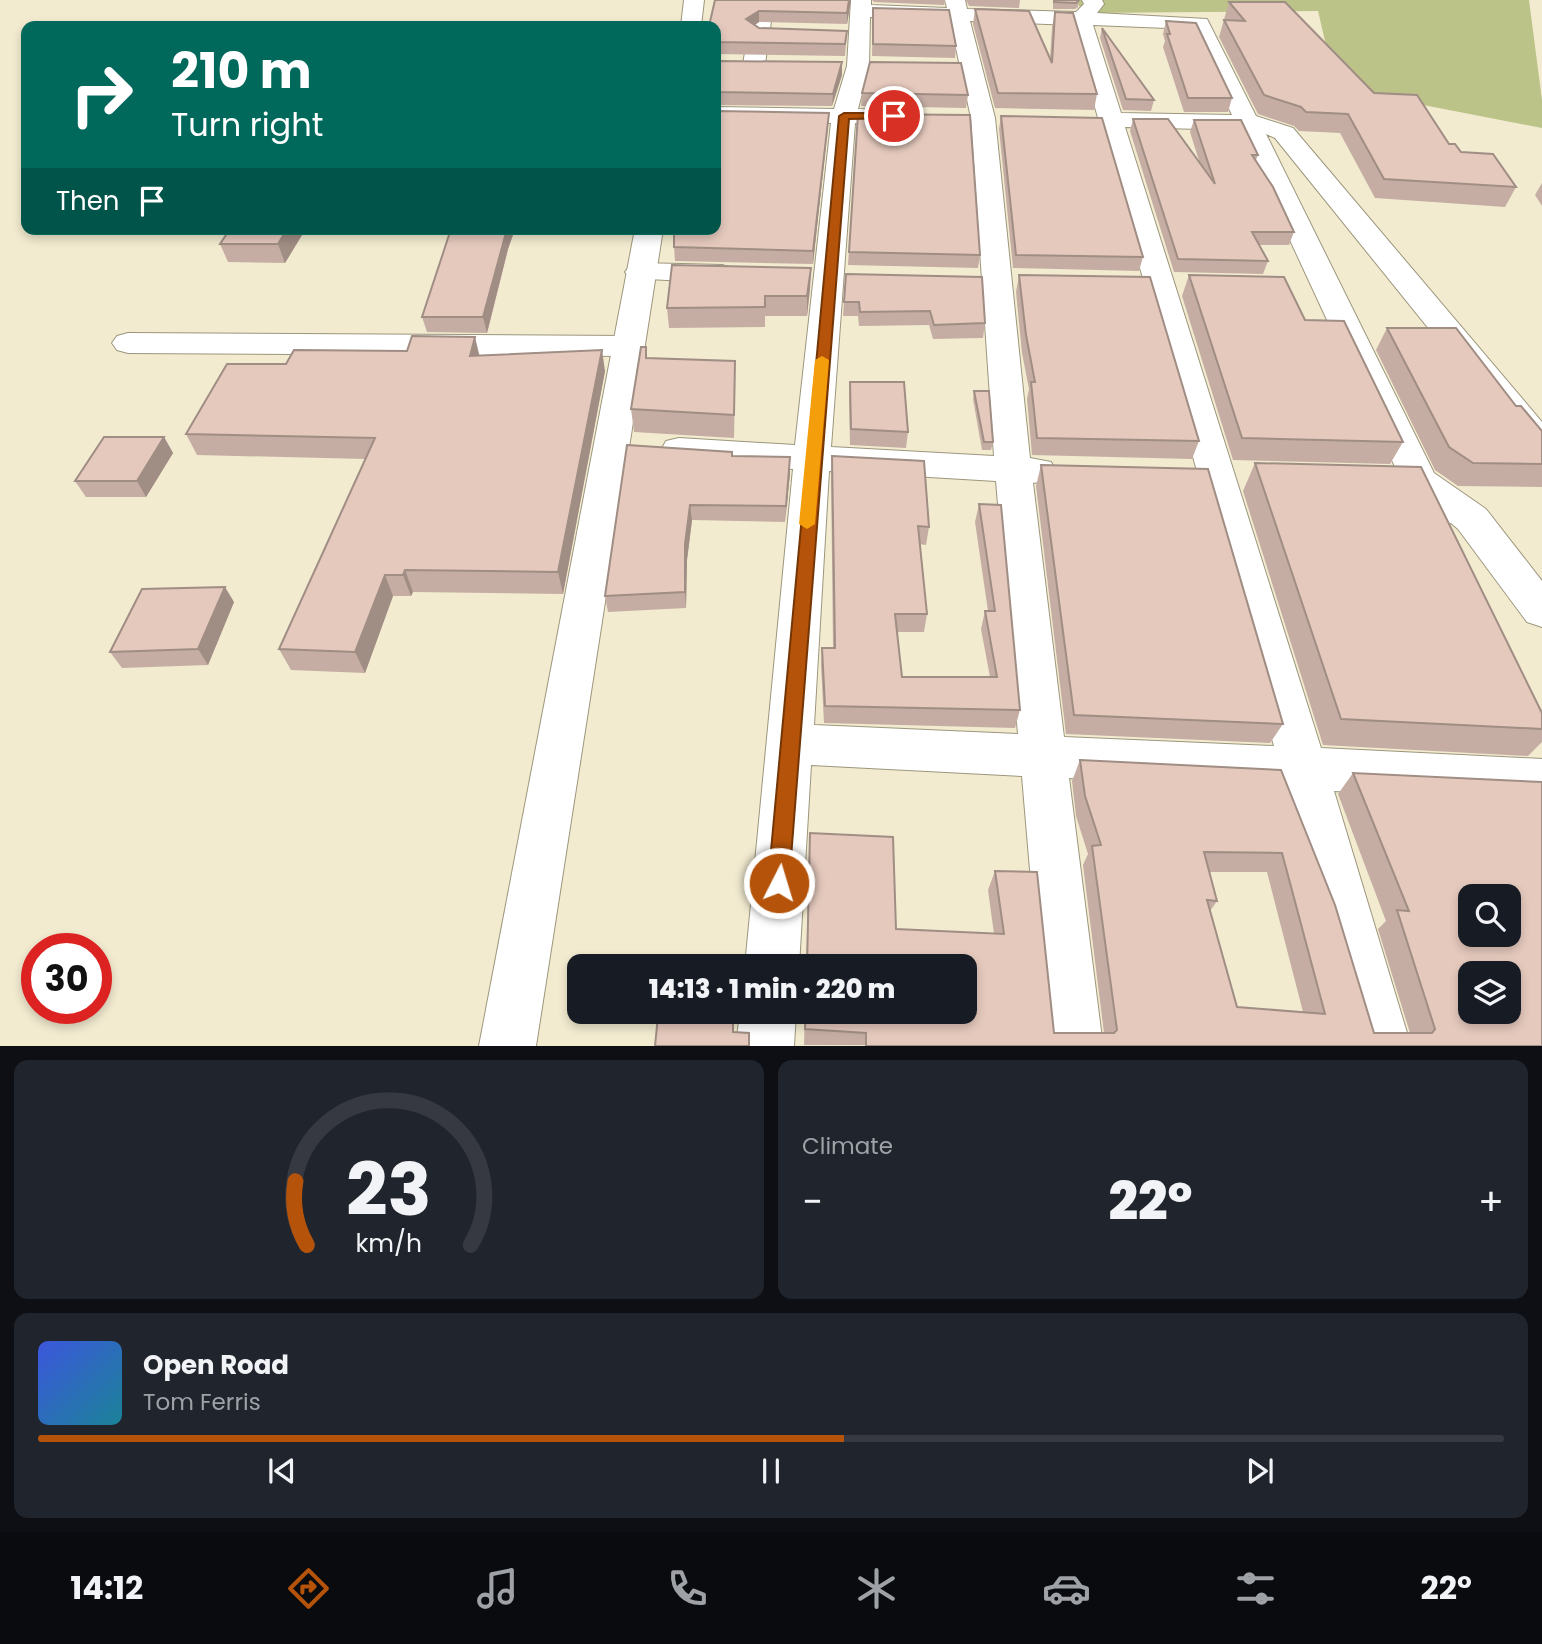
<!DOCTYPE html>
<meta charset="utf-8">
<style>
body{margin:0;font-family:Poppins,sans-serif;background:#20242c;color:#f1f3f6;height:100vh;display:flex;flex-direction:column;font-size:26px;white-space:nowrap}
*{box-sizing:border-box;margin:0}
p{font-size:23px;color:#9ea1a6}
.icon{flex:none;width:38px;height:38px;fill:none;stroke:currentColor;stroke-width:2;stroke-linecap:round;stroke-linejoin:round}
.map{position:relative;height:1046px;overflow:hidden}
.details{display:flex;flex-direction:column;gap:14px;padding:14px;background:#0d0f14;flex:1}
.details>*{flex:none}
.banner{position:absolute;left:21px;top:21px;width:700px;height:214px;border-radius:14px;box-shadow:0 4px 10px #0003;background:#00695c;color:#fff;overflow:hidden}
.controls{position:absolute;left:1458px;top:884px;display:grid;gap:14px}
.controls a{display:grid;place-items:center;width:63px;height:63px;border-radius:14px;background:#171b24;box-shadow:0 4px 10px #0003;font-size:35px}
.speed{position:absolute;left:21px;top:933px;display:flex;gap:14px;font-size:35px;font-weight:700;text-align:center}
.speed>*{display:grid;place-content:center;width:91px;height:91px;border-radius:50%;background:#171b24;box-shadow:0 4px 10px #0003;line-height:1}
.speed .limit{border:10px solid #d22;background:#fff;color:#111}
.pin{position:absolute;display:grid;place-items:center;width:60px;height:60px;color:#fff;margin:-30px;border:4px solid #fff;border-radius:50%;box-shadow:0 2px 7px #0007}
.me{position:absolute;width:77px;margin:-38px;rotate:5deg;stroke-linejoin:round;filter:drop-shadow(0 0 5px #0008)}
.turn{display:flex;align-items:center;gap:24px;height:147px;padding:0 35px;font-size:32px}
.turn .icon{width:91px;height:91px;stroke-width:2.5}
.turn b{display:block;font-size:49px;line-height:60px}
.then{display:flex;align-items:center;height:66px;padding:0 35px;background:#0003;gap:14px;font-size:26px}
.big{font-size:52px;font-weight:800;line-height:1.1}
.details .widget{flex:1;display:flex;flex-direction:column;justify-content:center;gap:10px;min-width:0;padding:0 24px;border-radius:14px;background:#20242c}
.details .dial{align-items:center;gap:0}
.dial svg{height:182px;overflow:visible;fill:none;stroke:#363941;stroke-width:7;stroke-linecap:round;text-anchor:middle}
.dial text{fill:#f1f3f6;stroke:none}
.song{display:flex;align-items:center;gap:21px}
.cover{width:84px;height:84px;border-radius:10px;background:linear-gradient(135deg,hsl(230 70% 55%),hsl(190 70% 35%))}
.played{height:7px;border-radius:4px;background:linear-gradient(90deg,#b45309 55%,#363941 55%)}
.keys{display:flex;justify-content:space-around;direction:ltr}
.heat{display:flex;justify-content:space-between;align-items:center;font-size:38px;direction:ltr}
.details .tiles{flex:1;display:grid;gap:14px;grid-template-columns:1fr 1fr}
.widget:last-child{grid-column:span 2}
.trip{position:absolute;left:567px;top:954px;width:410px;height:70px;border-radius:14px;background:#171b24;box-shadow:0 4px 10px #0003;font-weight:800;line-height:70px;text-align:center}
.menu{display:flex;height:112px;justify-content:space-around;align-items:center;background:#090b0e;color:#9ea1a6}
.menu .icon{width:49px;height:49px}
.menu .selected{color:#b45309}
.menu b{font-size:32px;color:#f1f3f6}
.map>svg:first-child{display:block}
</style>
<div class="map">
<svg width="1542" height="1046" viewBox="0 0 1542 1046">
<rect width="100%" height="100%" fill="#f2ebd0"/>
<path fill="#bcc388" d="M1076,0H1529L1542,100V128L1336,88L1318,11L1083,13Z"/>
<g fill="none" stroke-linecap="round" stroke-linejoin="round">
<g stroke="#9c967d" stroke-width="2">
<g id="minor">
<path d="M754,0H774L765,64L754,71L743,64Z"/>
<path d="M851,0H871V5L947,8L945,0H965L967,9L1076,12L1084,4L1082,0H1102L1104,4L1097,13L1207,19L1256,116L1293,128L1542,422V457L1529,453L1275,138L1266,134L1434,473L1486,509L1542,581V627L1527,622L1458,529L1451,523L1436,529L1422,525L1239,130L1125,127L1321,748L1542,759V801L1334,791L1411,1046H1354L1285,789L1069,778L1103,1046H1045L1022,776L811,765L799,966H745L793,469L679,462L666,459L661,450L666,441L679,438L795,445L831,123L716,121V107L834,109L847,66ZM870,17L950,20L971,118L994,456L831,447L855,123L912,124L920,122L924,117L920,112L912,110L858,109L869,66ZM970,21L1072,25L1274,746L1064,737L1033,483L1051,480L1056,471L1051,462L1030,458L995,118ZM1093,25L1192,29L1232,115L1121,113ZM829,471L996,481L1018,734L814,725Z"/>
<path d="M640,263L722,265L732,268L737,274L732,280L722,283L630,278L625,272L630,266Z"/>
<path d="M128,333L627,336L638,339L643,346L638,353L627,356L128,353L117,350L112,343L117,336Z"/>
<path d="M740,1012H796L794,1046H736Z"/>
</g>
</g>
<g stroke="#9c967d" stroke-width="2">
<g id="tertiary">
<path d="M684,0H704L701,26H681Z"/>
<path d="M635,229H663L536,1046H479Z"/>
</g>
</g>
<use href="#minor" fill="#fff" fill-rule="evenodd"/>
<use href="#tertiary" fill="#fff" fill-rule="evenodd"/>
</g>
<g fill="#c5ada3" fill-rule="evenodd">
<path d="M715,0H851L847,24L759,22L755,25L759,28L847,31L845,56L716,54Z"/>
<path d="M872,0H945L944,5L874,2Z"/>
<path d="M966,0H1020L1019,8L969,6Z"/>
<path d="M1053,0H1079L1078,7L1075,9H1053Z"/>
<path d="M1229,2L1374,93L1461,152L1516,187L1505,207L1375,198L1340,133L1299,131L1294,126L1258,114L1219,37Z"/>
<path d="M873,8L956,46L955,58L872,56Z"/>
<path d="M975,9L1050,59L1052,27L1055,12L1097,94L1094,110L995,108L973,24Z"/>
<path d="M1166,21L1232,98L1228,112H1184L1163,47L1165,41L1163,34Z"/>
<path d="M1102,28L1154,100L1151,111L1123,110L1100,38Z"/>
<path d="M716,61L842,62V75L832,106L716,105Z"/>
<path d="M862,93L968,95L966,108L861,106Z"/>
<path d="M829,113L813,264L675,261L674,247Z"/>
<path d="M858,114L980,255L978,268L848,265Z"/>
<path d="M1001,116L1143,257L1139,271L1013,268L999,129Z"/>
<path d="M1133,119L1200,164L1190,132L1194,120L1258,155L1256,160L1294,232L1289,245H1259L1268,261L1263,274L1174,272L1130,131Z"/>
<path d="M1542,183V206L1535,195Z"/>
<path d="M230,229H317L314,235H302L285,263L228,262L220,244Z"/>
<path d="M451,229H515L508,249L487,333L427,332L422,317Z"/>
<path d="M811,268L810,288L807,316H765V327L669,328L667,308Z"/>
<path d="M846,274L985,323L983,338L933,339L929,325L859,326L858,316H843Z"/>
<path d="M1019,275L1199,441L1192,459L1032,455L1027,399L1029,389L1022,353L1016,292Z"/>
<path d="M1189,275L1305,320L1403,442L1390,464L1233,460L1182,296Z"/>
<path d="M1387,328L1516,406L1542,431V487L1458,486L1435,470L1376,350Z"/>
<path d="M646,347L647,358L735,383L734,438L634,432L631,409Z"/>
<path d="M480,356L605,371L563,594L413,592L411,596H393L365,673L291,670L279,649L365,459L197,455L186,434L286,364Z"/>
<path d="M850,382L908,432L906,448L850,445L849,397Z"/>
<path d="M974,391L993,442L991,450H982L973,399Z"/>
<path d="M164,437L173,453L146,497H86L75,481Z"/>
<path d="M732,456L790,457V473L785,522L692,520L687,560L686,608L608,612L605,596Z"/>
<path d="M832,456L929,527L926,545L919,544L927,614L924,632H897L902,677H990L981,629L985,611H988L975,522L979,504L1020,710L1015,728L824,723L821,665L822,648H833L831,474Z"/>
<path d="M1255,463L1542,713V742L1528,756L1323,745L1243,491Z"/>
<path d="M1041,465L1283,724L1270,743L1066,734L1036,486Z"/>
<path d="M234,602L208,665L122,668L110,652Z"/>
<path d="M1080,760L1281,770L1374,1033H1410L1378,929L1386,921L1338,794L1353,773L1542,1046L804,1045L805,1012H964V966H806L810,833L896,929L994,934L988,890L995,871L1054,1033H1104L1083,865L1088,854L1076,816L1072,781ZM1210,872H1267L1303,1012L1237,1007L1210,911L1217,901Z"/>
</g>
<g fill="#a08d84">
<path d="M849,0H851L847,24V13Z"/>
<path d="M759,11V22L747,30L746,19Z"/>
<path d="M842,62V75L832,106L833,94Z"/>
<path d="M829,113L828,126L813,264V251Z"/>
<path d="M287,229H299L302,235L285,263L278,244Z"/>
<path d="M311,229H317L314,235Z"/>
<path d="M507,229H515L508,249L487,333L483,317Z"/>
<path d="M811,268L810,288L807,316V296Z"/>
<path d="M475,337L480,358L470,356Z"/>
<path d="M602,350L605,371L563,594L558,572Z"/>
<path d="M164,437L173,453L146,497L137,481Z"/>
<path d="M790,457V473L785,522L786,506Z"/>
<path d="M690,505L692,520L687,560L686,608L685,592V544Z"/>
<path d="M405,570L413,592L411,596L403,575Z"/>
<path d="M385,575L393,596L365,673L355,652Z"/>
<path d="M225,587L234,602L208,665L198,649Z"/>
</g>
<g fill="#e5c9bd" stroke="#a08d84" stroke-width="2" fill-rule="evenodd">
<path d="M715,0H849L847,13L759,11L746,19L759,28L847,31L845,44L716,42V26H709Z"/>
<path d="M1054,0H1079L1076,3L1054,2Z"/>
<path d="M1229,2H1285L1374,93L1417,95L1449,144H1455L1461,152L1493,154L1516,187L1384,179L1348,114L1306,112L1301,107L1264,95L1224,20L1245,21Z"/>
<path d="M873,8L949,10L956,46L873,44Z"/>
<path d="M975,9L1029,11L1052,63L1055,12L1073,13L1097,94L998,93Z"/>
<path d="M1166,21L1196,23L1232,98H1188L1167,34H1170Z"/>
<path d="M1102,28L1154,100L1126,99Z"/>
<path d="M716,61L842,62L833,94L716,92Z"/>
<path d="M870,62L961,63L968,95L862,93Z"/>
<path d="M716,111L829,113L813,251L674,247V229H716Z"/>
<path d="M858,114L970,115L980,255L849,252Z"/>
<path d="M1001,116L1102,118L1143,257L1016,255Z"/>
<path d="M1133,119H1168L1215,184L1194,120H1241L1258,155H1252L1273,187L1294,232H1252L1268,261L1178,259Z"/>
<path d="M230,229H287L278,244H220Z"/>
<path d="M451,229H507L483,317H422Z"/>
<path d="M672,265L811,268L807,296H765V307L667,308Z"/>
<path d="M846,274L982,277L985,323L934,325L930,311L860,312L859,302H844Z"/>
<path d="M1019,275L1150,277L1199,441L1037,438L1031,382H1035L1026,335Z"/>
<path d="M1189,275L1284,277L1305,320L1344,321L1403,442L1242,438Z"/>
<path d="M1387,328H1456L1516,406H1521L1542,431V464L1473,463L1449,447Z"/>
<path d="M412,336L475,337L470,356L602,350L558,572L405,570L403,575H385L355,652L279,649L375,438L186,434L227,364H286L294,350L407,351Z"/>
<path d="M641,347H646V358L735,361L734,415L631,409Z"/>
<path d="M850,382H904L908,432L851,429Z"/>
<path d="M974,391H989L993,442H984Z"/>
<path d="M104,437H164L137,481H75Z"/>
<path d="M627,445L732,452V456L790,457L786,506L690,505L685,544V592L605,596Z"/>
<path d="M832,456L924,461L929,527L918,526L927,614H895L902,677H997L985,611H995L979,504L1001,505L1020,710L825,706L822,648H835Z"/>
<path d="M1255,463L1421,467L1542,713V729L1341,719Z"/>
<path d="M1041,465L1208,469L1283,724L1074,715Z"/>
<path d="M225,587L198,649L110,652L142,589Z"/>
<path d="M1080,760L1281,770L1335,905L1374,1033H1432L1435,1029L1397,910L1409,911L1353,773L1542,782V1046H866V1033L805,1029L806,1012H964V966H807L810,833L893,837L896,929L1004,934L995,871L1037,872L1054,1033H1114L1117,1030L1092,846L1101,845L1085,796ZM1204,852L1282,853L1325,1014L1237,1007L1207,900L1217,901ZM1470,896H1508V934H1470ZM1470,973H1508V1012H1470Z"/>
<path d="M658,1016L733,1020V1032L749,1033V1046H655Z"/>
</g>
<path fill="#b45309" stroke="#753606" stroke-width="2" d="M894,113L897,118L849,119L789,883L786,890L779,893L771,890L768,883L839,116L844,113Z"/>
<path fill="#f59e0b" d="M822,356L829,360L815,524L807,529L799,524L815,360Z"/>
</svg>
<div class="controls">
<a><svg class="icon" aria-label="search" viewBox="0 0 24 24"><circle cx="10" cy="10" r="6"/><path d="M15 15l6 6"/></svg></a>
<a><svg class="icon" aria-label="layers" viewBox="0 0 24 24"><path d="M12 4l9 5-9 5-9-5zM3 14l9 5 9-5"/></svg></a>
</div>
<div class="speed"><div class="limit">30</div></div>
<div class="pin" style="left:894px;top:116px;background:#d93025"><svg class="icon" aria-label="arrive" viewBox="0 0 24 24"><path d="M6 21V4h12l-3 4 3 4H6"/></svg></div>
<svg class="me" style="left:779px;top:883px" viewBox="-20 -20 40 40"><circle r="17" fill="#b45309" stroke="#fff" stroke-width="3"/><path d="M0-11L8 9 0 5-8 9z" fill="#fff"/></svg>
<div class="trip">14:13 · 1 min · 220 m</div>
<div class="banner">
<div class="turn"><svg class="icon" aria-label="right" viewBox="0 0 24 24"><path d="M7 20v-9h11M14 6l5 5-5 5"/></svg><div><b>210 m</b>Turn right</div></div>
<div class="then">Then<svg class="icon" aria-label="arrive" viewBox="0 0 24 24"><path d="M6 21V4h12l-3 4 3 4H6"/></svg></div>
</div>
</div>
<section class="details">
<div class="tiles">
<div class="widget dial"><svg viewBox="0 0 100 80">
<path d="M14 69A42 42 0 1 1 86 69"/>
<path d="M14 69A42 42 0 0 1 9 41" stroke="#b45309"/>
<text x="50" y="56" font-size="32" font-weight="700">23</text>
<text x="50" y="72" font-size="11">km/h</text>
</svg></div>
<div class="widget"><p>Climate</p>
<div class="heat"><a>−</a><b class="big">22°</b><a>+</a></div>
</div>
<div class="widget">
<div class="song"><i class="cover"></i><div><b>Open Road</b><p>Tom Ferris</p></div></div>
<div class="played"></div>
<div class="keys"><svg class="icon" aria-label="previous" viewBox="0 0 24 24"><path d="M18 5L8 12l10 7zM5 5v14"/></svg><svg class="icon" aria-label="pause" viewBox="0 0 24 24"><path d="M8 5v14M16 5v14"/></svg><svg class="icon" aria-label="next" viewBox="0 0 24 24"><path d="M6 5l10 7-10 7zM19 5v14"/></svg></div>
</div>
</div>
</section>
<nav class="menu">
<b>14:12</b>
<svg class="icon selected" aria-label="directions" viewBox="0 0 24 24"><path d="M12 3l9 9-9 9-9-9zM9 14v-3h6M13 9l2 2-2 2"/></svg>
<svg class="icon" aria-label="music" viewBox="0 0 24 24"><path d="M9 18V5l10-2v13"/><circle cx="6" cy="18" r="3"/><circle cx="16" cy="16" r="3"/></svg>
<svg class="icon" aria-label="phone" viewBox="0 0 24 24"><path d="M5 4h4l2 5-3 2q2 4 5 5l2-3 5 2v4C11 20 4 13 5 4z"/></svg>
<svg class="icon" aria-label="climate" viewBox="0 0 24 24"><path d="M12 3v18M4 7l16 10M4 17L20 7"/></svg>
<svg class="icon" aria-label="car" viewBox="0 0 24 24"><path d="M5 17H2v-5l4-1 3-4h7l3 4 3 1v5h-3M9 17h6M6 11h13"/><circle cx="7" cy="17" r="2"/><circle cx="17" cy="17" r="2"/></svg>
<svg class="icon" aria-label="filters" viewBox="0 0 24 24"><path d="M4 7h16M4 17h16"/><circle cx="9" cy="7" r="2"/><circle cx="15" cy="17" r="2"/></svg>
<b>22°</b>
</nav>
